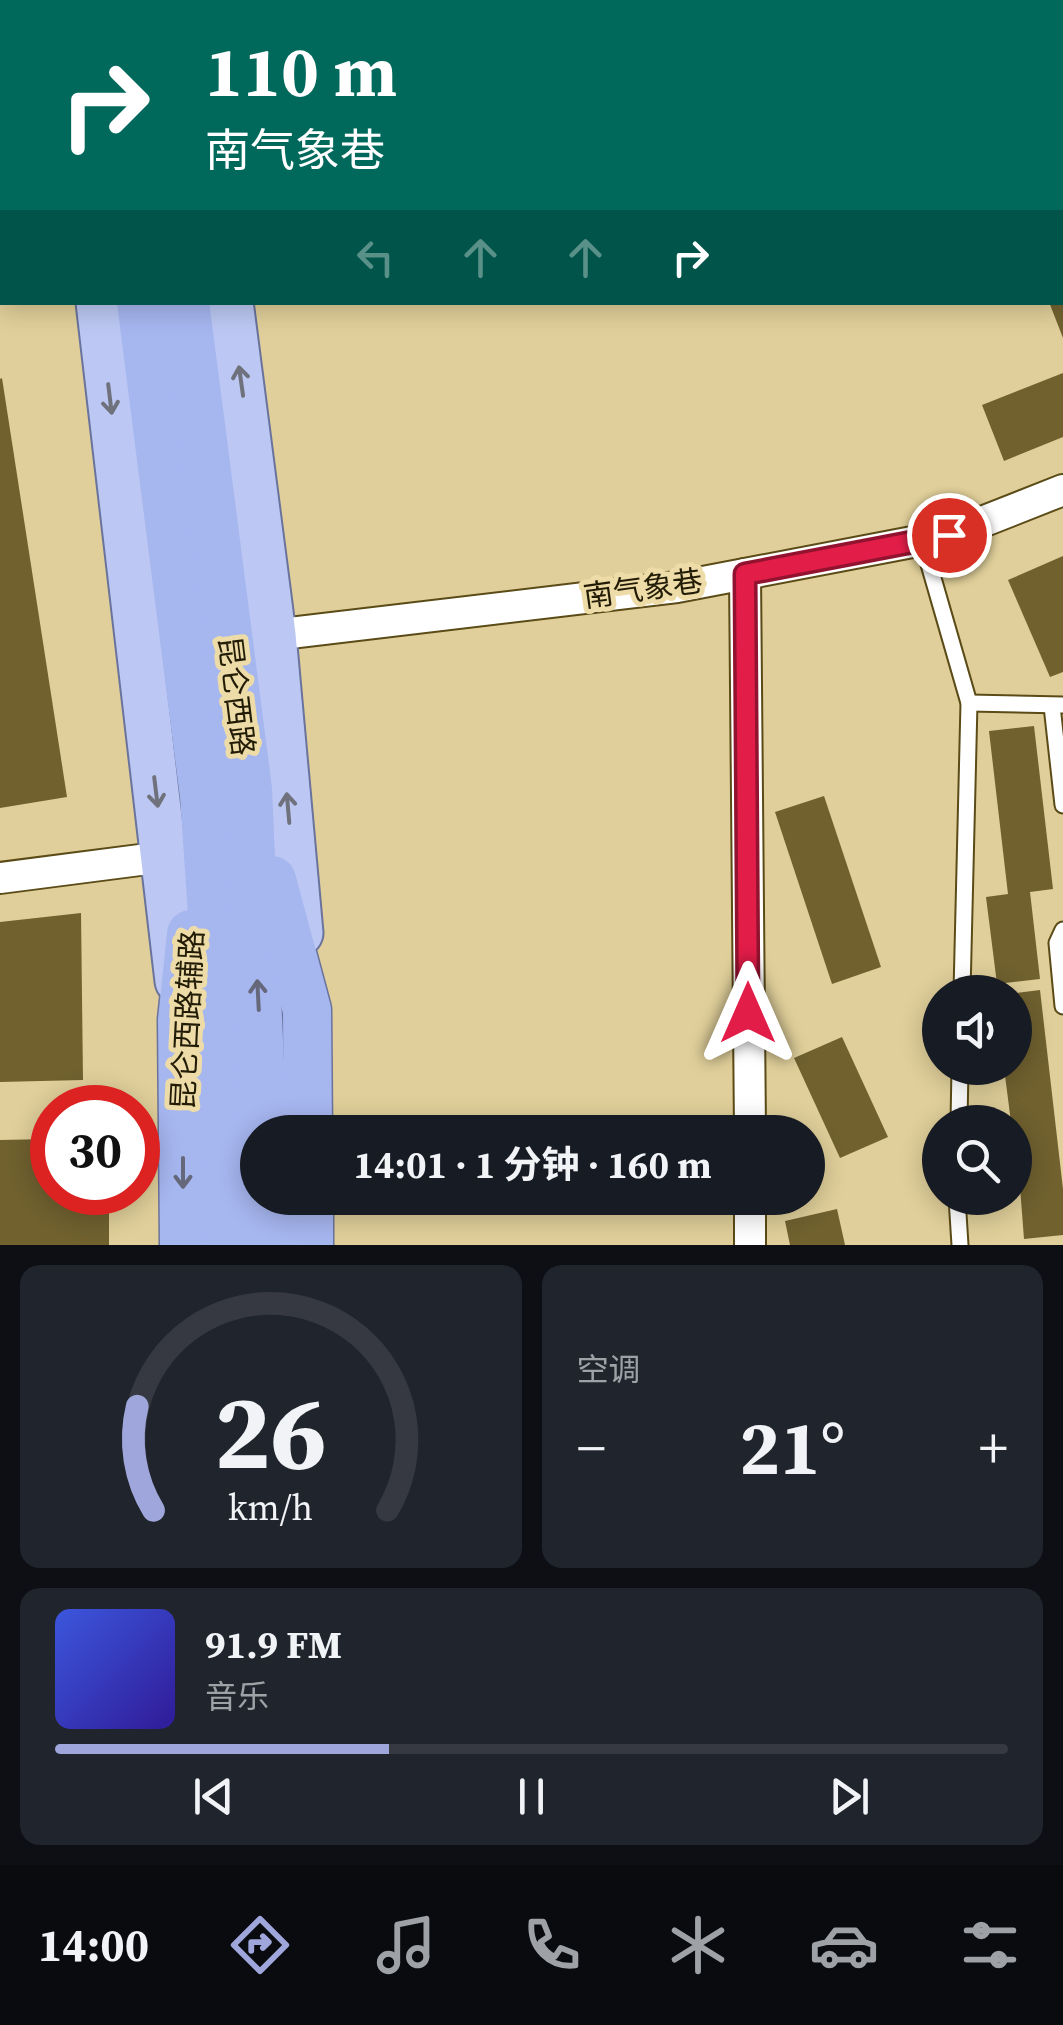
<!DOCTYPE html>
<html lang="zh">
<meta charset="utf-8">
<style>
body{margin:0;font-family:"Source Serif 4","Noto Sans SC",serif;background:#20242c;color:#f1f3f6;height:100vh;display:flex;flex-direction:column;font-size:38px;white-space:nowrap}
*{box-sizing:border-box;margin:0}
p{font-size:32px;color:#9ea1a6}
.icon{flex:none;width:55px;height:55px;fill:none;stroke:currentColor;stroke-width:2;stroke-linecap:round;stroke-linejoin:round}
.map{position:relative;height:1245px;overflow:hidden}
.sheet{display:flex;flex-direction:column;gap:20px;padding:20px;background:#0d0f14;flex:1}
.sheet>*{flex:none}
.guide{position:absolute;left:0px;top:0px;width:1065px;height:305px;box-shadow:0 5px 25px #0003;background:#00695c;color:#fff;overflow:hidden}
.tools{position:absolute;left:922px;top:975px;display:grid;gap:20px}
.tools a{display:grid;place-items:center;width:110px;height:110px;border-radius:50%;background:#171b24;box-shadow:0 5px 25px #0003;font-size:50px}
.speed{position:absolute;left:30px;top:1085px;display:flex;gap:20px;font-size:50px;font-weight:700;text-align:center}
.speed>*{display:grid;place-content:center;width:130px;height:130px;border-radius:50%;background:#171b24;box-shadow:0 5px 25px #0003;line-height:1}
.speed .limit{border:15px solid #d22;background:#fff;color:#111}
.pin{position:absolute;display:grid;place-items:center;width:85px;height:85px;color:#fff;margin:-42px;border:5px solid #fff;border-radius:50%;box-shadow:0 2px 10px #0007}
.me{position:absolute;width:110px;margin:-55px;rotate:0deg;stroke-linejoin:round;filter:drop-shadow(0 0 8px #0008)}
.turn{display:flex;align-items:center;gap:35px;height:210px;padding:0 40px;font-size:45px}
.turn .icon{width:130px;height:130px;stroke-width:2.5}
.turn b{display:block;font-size:70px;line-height:85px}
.lanes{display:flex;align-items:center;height:95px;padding:0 40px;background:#0003;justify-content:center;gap:50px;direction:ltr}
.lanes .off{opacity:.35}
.big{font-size:75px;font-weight:700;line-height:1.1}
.sheet .widget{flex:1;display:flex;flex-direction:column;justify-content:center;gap:15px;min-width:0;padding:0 35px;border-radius:20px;background:#20242c}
.sheet .dial{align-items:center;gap:0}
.dial svg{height:260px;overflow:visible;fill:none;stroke:#363941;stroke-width:7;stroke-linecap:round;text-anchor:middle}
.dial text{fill:#f1f3f6;stroke:none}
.song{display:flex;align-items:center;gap:30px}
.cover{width:120px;height:120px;border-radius:15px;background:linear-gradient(135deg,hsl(230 70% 55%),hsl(250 70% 35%))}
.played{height:10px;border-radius:5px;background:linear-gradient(90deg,#9ea6db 35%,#363941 35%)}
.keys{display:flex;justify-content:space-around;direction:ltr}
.heat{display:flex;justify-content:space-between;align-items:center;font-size:55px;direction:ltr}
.sheet .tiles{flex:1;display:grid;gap:20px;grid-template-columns:1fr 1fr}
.widget:last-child{grid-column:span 2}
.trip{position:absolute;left:240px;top:1115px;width:585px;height:100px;border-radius:50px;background:#171b24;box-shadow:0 5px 25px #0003;font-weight:700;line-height:100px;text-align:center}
.tab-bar{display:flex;height:160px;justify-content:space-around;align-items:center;background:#090b0e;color:#9ea1a6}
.tab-bar .icon{width:70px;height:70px}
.tab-bar .selected{color:#9ea6db}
.tab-bar b{font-size:45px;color:#f1f3f6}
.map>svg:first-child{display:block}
</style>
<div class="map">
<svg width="1063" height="1245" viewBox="0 0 1063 1245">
<rect width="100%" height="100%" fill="#e0cf9a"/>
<g fill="#70612f">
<path d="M1049,302H1063V338Z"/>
<path d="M1063,373V437L1004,461L982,405Z"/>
<path d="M2,378L67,797L0,808V379Z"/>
<path d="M1063,556V672L1050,677L1008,580Z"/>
<path d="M1034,726L1053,889L1030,892L1040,979L997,984L986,897L1008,894L989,731Z"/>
<path d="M824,796L881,967L832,984L775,812Z"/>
<path d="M81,913L83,1080L0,1082V922Z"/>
<path d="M1040,990L1063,1189V1235L1024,1239L1015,1122H1011L1004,1068H1015V993Z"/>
<path d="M842,1037L888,1137L840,1158L794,1058Z"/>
<path d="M52,1139V1192H109V1245H0V1140Z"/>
<path d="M837,1209L845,1245H790L785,1221Z"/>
</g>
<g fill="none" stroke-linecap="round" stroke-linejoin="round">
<g stroke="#5a4b17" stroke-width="19">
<g id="service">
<path d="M922,540L969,703L962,992"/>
<path d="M969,703L1063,705"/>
<path d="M1052,706L1063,805"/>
<path d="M1063,930L1057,943L1063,1006"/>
<path d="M959,1122L960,1068"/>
<path d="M957,1198L960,1245"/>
</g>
</g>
<g stroke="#5a4b17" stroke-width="34">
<g id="minor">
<path d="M0,91L2,92"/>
<path d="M745,574L750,1132"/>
<path d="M273,635L677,587L949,535L1063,490"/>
<path d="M0,878L163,857"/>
<path d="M750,1198V1245"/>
</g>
</g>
<g stroke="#5a4b17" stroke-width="39">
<path id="tertiary" d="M0,32L2,34"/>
</g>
<g stroke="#6a739b" stroke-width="49">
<g id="primary">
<path d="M63,0V2"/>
<path d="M203,0V2"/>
<path d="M99,302L178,981"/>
<path d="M230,302L273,635L300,933"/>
</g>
</g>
<g stroke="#6a739b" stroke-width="51">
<g id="trunk">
<path d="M103,0V2"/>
<path d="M145,0L146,2"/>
<path d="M141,302L204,796L224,1091L226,1245"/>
<path d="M185,302L248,789L263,1132"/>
<path d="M272,880L307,1010L308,1132"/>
<path d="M264,1198V1245"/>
<path d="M309,1198V1245"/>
<path d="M184,1245L182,1020L191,934"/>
</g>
</g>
<use href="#service" stroke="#fff" stroke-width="15"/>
<use href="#minor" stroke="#fff" stroke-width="30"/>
<use href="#tertiary" stroke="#fff" stroke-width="35"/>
<use href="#primary" stroke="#bcc8f3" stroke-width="45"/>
<use href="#trunk" stroke="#a6b6ef" stroke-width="48"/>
</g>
<defs><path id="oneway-shaft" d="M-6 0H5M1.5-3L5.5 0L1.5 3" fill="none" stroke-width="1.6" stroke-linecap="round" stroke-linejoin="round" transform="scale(2.5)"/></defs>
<g stroke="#6f727c">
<use href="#oneway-shaft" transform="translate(241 381) rotate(-98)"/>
<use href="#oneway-shaft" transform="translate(110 399) rotate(83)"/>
<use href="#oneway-shaft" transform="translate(156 792) rotate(83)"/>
<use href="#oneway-shaft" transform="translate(288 808) rotate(-95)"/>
</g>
<g stroke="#64687a">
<use href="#oneway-shaft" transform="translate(258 995) rotate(-93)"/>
<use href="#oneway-shaft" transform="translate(183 1173) rotate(90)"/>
</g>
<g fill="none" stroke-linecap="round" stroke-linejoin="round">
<g stroke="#92132f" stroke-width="25">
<path id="route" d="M748,1013L745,574L949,535"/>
</g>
<use href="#route" stroke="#e11d48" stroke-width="18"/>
</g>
<g text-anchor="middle" stroke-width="10" stroke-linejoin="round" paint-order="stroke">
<g font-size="30" fill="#221b06" stroke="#eddca7">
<text transform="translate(643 589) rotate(-8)" y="10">南气象巷</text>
<text transform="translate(236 696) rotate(83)" y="10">昆仑西路</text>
<text transform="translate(188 1020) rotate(-87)" y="10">昆仑西路辅路</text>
</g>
</g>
</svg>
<div class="tools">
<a><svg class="icon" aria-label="sound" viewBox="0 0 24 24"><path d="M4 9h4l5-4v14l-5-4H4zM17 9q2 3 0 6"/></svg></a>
<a><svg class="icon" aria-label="search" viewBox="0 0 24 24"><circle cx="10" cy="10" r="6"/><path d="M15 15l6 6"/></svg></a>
</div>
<div class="speed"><div class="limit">30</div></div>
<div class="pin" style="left:949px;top:535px;background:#d93025"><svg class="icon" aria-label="arrive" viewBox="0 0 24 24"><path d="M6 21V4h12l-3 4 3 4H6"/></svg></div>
<svg class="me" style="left:748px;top:1013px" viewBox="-20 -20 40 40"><path d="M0-17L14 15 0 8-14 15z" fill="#e11d48" stroke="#fff" stroke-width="4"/></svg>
<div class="trip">14:01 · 1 分钟 · 160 m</div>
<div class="guide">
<div class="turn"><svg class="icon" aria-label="right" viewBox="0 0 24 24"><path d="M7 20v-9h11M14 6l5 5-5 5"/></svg><div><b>110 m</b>南气象巷</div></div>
<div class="lanes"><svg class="icon off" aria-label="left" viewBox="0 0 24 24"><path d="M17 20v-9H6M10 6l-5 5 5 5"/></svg><svg class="icon off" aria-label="ahead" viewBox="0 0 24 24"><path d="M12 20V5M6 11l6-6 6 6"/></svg><svg class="icon off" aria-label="ahead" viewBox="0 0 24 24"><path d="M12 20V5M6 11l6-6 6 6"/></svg><svg class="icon" aria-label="right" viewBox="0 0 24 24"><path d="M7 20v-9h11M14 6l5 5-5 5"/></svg></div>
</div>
</div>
<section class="sheet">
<div class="tiles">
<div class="widget dial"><svg viewBox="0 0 100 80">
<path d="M14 69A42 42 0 1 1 86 69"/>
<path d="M14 69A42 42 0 0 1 9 37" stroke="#9ea6db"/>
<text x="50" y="56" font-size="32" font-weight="700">26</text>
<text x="50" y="72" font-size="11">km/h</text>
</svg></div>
<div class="widget"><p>空调</p>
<div class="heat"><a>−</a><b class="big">21°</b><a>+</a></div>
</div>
<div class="widget">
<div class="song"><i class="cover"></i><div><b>91.9 FM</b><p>音乐</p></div></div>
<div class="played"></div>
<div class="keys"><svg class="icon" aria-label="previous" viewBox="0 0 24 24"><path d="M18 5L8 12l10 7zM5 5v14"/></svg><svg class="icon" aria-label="pause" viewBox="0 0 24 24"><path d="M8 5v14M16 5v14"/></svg><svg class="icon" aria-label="next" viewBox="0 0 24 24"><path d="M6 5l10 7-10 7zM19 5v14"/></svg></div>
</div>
</div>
</section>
<nav class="tab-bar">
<b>14:00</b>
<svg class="icon selected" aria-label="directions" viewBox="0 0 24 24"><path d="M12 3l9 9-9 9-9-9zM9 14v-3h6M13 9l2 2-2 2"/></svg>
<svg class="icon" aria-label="music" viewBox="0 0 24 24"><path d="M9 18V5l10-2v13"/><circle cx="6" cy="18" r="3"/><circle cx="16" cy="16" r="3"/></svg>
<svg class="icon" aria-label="phone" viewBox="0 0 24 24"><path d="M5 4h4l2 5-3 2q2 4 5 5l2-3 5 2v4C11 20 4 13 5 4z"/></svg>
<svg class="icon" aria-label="climate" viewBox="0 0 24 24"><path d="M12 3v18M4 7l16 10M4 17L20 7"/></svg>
<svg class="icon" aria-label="car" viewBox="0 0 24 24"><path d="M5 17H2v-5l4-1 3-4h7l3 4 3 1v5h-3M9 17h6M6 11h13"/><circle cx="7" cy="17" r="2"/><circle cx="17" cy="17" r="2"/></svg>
<svg class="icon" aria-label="filters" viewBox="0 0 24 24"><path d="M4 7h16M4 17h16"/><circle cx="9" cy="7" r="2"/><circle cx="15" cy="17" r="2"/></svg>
</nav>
